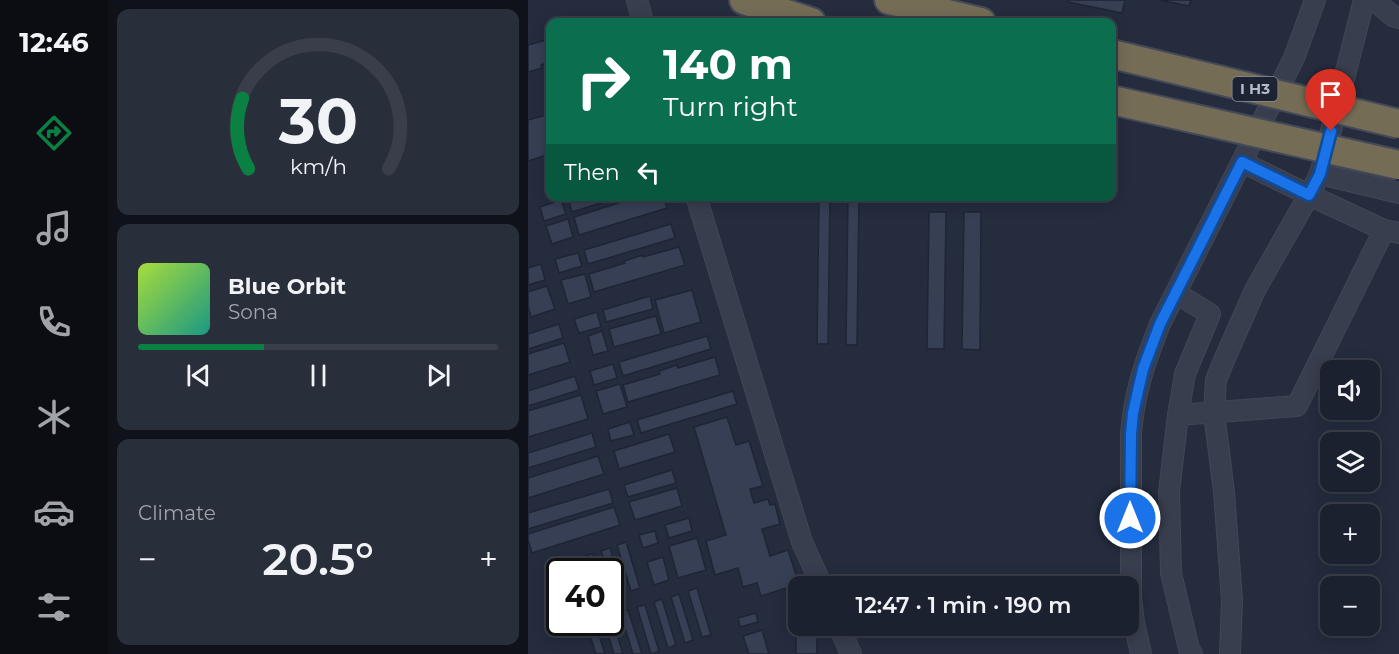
<!DOCTYPE html>
<meta charset="utf-8">
<style>
body{margin:0;font-family:Montserrat,sans-serif;background:#282e3a;color:#f1f3f6;height:100vh;display:flex;flex-direction:column;font-size:22px;white-space:nowrap}
*{box-sizing:border-box;margin:0}
p{font-size:20px;color:#a0a3aa}
.icon{flex:none;width:33px;height:33px;fill:none;stroke:currentColor;stroke-width:2;stroke-linecap:round;stroke-linejoin:round}
.map{position:relative;flex:1;overflow:hidden}
.details{display:flex;flex-direction:column;gap:9px;padding:9px;background:#0f1219;width:420px}
.details>*{flex:none}
.banner{position:absolute;left:18px;top:18px;width:570px;height:183px;border-radius:12px;box-shadow:0 3px 15px #0003,0 0 0 2px #393e4a;background:#0b6e4f;color:#fff;overflow:hidden}
.fabs{position:absolute;left:792px;top:360px;display:grid;gap:12px}
.fabs a{display:grid;place-items:center;width:60px;height:60px;border-radius:12px;background:#1b212e;box-shadow:0 3px 15px #0003,0 0 0 2px #393e4a;font-size:30px}
.speed{position:absolute;left:18px;top:558px;display:flex;gap:12px;font-size:30px;font-weight:700;text-align:center}
.speed>*{display:grid;place-content:center;width:78px;height:78px;border-radius:50%;background:#1b212e;box-shadow:0 3px 15px #0003,0 0 0 2px #393e4a;line-height:1}
.speed .limit{border:3px solid #111;border-radius:9px;background:#fff;color:#111}
.pin{position:absolute;display:grid;place-items:center;width:51px;height:51px;color:#fff;margin:-62px -26px;border-radius:50% 50% 50% 0;rotate:-45deg;box-shadow:0 0 6px #0007}
.pin .icon{rotate:45deg}
.me{position:absolute;width:66px;margin:-33px;rotate:0deg;stroke-linejoin:round;filter:drop-shadow(0 0 4px #0008)}
.turn{display:flex;align-items:center;gap:21px;height:126px;padding:0 18px;font-size:27px}
.turn .icon{width:78px;height:78px;stroke-width:2.5}
.turn b{display:block;font-size:42px;line-height:51px}
.then{display:flex;align-items:center;height:57px;padding:0 18px;background:#0003;gap:12px;font-size:22px}
.big{font-size:45px;font-weight:600;line-height:1.1}
.details .widget{flex:1;display:flex;flex-direction:column;justify-content:center;gap:9px;min-width:0;padding:0 21px;border-radius:12px;background:#282e3a}
.details .dial{align-items:center;gap:0}
.dial svg{height:156px;overflow:visible;fill:none;stroke:#393e4a;stroke-width:7;stroke-linecap:round;text-anchor:middle}
.dial text{fill:#f1f3f6;stroke:none}
.song{display:flex;align-items:center;gap:18px}
.cover{width:72px;height:72px;border-radius:9px;background:linear-gradient(135deg,hsl(80 70% 55%),hsl(170 70% 35%))}
.played{height:6px;border-radius:3px;background:linear-gradient(90deg,#0b8043 35%,#393e4a 35%)}
.keys{display:flex;justify-content:space-around;direction:ltr}
.heat{display:flex;justify-content:space-between;align-items:center;font-size:33px;direction:ltr}
.trip{position:absolute;left:260px;top:576px;width:351px;height:60px;border-radius:12px;background:#1b212e;box-shadow:0 3px 15px #0003,0 0 0 2px #393e4a;font-weight:600;line-height:60px;text-align:center}
main{display:flex;flex:1;min-height:0}
.tabs{display:flex;flex-direction:column;width:108px;justify-content:space-around;align-items:center;background:#0b0d12;color:#a0a3aa}
.tabs .icon{width:42px;height:42px}
.tabs .active{color:#0b8043}
.tabs b{font-size:27px;color:#f1f3f6}
.map>svg:first-child{display:block}
</style>
<main>
<nav class="tabs">
<b>12:46</b>
<svg class="icon active" aria-label="directions" viewBox="0 0 24 24"><path d="M12 3l9 9-9 9-9-9zM9 14v-3h6M13 9l2 2-2 2"/></svg>
<svg class="icon" aria-label="music" viewBox="0 0 24 24"><path d="M9 18V5l10-2v13"/><circle cx="6" cy="18" r="3"/><circle cx="16" cy="16" r="3"/></svg>
<svg class="icon" aria-label="phone" viewBox="0 0 24 24"><path d="M5 4h4l2 5-3 2q2 4 5 5l2-3 5 2v4C11 20 4 13 5 4z"/></svg>
<svg class="icon" aria-label="climate" viewBox="0 0 24 24"><path d="M12 3v18M4 7l16 10M4 17L20 7"/></svg>
<svg class="icon" aria-label="car" viewBox="0 0 24 24"><path d="M5 17H2v-5l4-1 3-4h7l3 4 3 1v5h-3M9 17h6M6 11h13"/><circle cx="7" cy="17" r="2"/><circle cx="17" cy="17" r="2"/></svg>
<svg class="icon" aria-label="filters" viewBox="0 0 24 24"><path d="M4 7h16M4 17h16"/><circle cx="9" cy="7" r="2"/><circle cx="15" cy="17" r="2"/></svg>
</nav>
<section class="details">
<div class="widget dial"><svg viewBox="0 0 100 80">
<path d="M14 69A42 42 0 1 1 86 69"/>
<path d="M14 69A42 42 0 0 1 11 33" stroke="#0b8043"/>
<text x="50" y="56" font-size="32" font-weight="700">30</text>
<text x="50" y="72" font-size="11">km/h</text>
</svg></div>
<div class="widget">
<div class="song"><i class="cover"></i><div><b>Blue Orbit</b><p>Sona</p></div></div>
<div class="played"></div>
<div class="keys"><svg class="icon" aria-label="previous" viewBox="0 0 24 24"><path d="M18 5L8 12l10 7zM5 5v14"/></svg><svg class="icon" aria-label="pause" viewBox="0 0 24 24"><path d="M8 5v14M16 5v14"/></svg><svg class="icon" aria-label="next" viewBox="0 0 24 24"><path d="M6 5l10 7-10 7zM19 5v14"/></svg></div>
</div>
<div class="widget"><p>Climate</p>
<div class="heat"><a>−</a><b class="big">20.5°</b><a>+</a></div>
</div>
</section>
<div class="map">
<svg width="871" height="654" viewBox="0 0 871 654">
<rect width="100%" height="100%" fill="#242c3e"/>
<g fill="#363f54" stroke="#1f2535" stroke-width="1.5">
<path d="M541,0H597L594,13L540,2Z"/>
<path d="M632,0H663L661,6Z"/>
<path d="M22,39V62L13,65L14,68L0,72V45Z"/>
<path d="M22,114V154L0,161V120Z"/>
<path d="M44,196H95L44,212L40,198Z"/>
<path d="M113,196H135L139,208L51,235L46,217Z"/>
<path d="M291,196H302L300,344H289Z"/>
<path d="M320,196H331L329,345H318Z"/>
<path d="M33,200L38,214L16,221L12,207Z"/>
<path d="M401,212H418L416,349H399Z"/>
<path d="M436,212H453L452,350L434,349Z"/>
<path d="M40,219L45,237L24,244L18,226Z"/>
<path d="M143,224L147,238L60,264L56,250Z"/>
<path d="M151,247L157,265L66,292L61,274L97,263L96,261L115,255V257Z"/>
<path d="M50,253L54,266L31,273L27,259Z"/>
<path d="M13,264L17,280L0,285V268Z"/>
<path d="M57,274L63,297L40,304L33,280Z"/>
<path d="M19,286L27,309L3,317L0,306V292Z"/>
<path d="M164,290L173,322L136,333L127,300Z"/>
<path d="M122,296L125,309L78,322L75,310Z"/>
<path d="M69,312L73,327L51,333L46,319Z"/>
<path d="M128,316L133,334L86,347L81,329Z"/>
<path d="M31,324L35,338L0,349V334Z"/>
<path d="M74,331L80,351L65,355L60,336Z"/>
<path d="M179,336L183,349L95,376L91,362Z"/>
<path d="M36,343L42,362L0,375V354Z"/>
<path d="M187,357L192,375L100,402L95,385L132,374L131,371L149,365L150,368Z"/>
<path d="M85,364L89,378L66,385L62,371Z"/>
<path d="M47,376L51,390L0,406V391Z"/>
<path d="M92,384L99,407L75,414L68,391Z"/>
<path d="M205,391L209,404L113,433L109,420Z"/>
<path d="M53,395L60,419L0,437V411Z"/>
<path d="M199,417L208,445L221,441L235,486L222,489L226,503L240,499L242,505L247,504L252,524L234,529L242,556L260,550L271,584L233,596L229,583L215,587L210,568L187,575L178,541L198,535L166,427Z"/>
<path d="M102,422L106,435L83,441L80,429Z"/>
<path d="M64,433L68,447L0,468V453Z"/>
<path d="M141,434L147,452L91,469L86,451Z"/>
<path d="M70,456L76,474L0,498V478Z"/>
<path d="M144,470L148,483L100,497L96,485Z"/>
<path d="M149,488L154,506L107,520L101,502Z"/>
<path d="M81,489L85,503L0,529V513Z"/>
<path d="M86,507L92,525L4,553L0,540V534Z"/>
<path d="M161,518L164,531L141,538L137,525Z"/>
<path d="M127,531L130,543L115,548L111,535Z"/>
<path d="M169,538L178,570L150,578L141,546Z"/>
<path d="M98,542L112,588L103,591L89,545Z"/>
<path d="M82,548L96,595L87,597L82,581V572H80L73,551Z"/>
<path d="M65,554L70,572H61L56,556Z"/>
<path d="M135,557L141,580L126,585L119,562Z"/>
<path d="M47,560L51,572H42L39,562Z"/>
<path d="M31,565L33,572H32V598L22,567Z"/>
<path d="M169,588L183,635L174,637L160,591Z"/>
<path d="M151,594L165,640L157,643L143,597Z"/>
<path d="M134,599L148,645L140,648L126,602Z"/>
<path d="M117,605L131,651L123,654L109,607Z"/>
<path d="M100,610L114,654H105L92,612Z"/>
<path d="M228,613L230,622L212,627L210,618Z"/>
<path d="M82,616H83L95,654H86L76,622H82Z"/>
<path d="M67,622L77,654H68L58,623Z"/>
<path d="M271,626H289V654H268V634H271Z"/>
<rect x="326" y="626" width="15" height="11"/>
<path d="M234,630L241,654H221L215,636Z"/>
</g>
<g fill="none" stroke-linecap="round" stroke-linejoin="round">
<g stroke="#414757" stroke-width="22">
<g id="minor">
<path d="M109,0L115,22"/>
<path d="M846,0L865,16L871,18"/>
<path d="M714,162L781,195L792,174L836,0"/>
<path d="M792,174L871,193"/>
<path d="M168,196L274,542L294,586"/>
<path d="M648,293L682,314L657,374L650,415L641,492L643,573L661,649L664,654"/>
<path d="M650,415L769,406L856,230"/>
<path d="M311,626L323,654"/>
<path d="M613,654L606,622L603,598V434C606,393 617,362 632,324L766,58L787,0"/>
<path d="M702,654L704,600L696,492L686,413L688,380L697,358L727,290L781,195L856,230L871,233"/>
</g>
</g>
<g stroke="#434959" stroke-width="32">
<g id="highway">
<path d="M216,0L283,22"/>
<path d="M361,0L453,22"/>
</g>
</g>
<use href="#minor" stroke="#383e4e" stroke-width="20"/>
<use href="#highway" stroke="#746c55" stroke-width="28"/>
<g stroke="#434959" stroke-width="32" stroke-linecap="butt">
<g id="highway-bridge">
<path d="M584,54L871,124"/>
<path d="M584,100L871,165"/>
</g>
</g>
<use href="#highway-bridge" stroke="#746c55" stroke-width="28"/>
</g>
<g fill="none" stroke-linecap="round" stroke-linejoin="round">
<g stroke="#114b97" stroke-width="15">
<path id="route" d="M602,518L603,434L605,413L615,369L632,324L714,162L781,195L792,174L803,131"/>
</g>
<use href="#route" stroke="#1a73e8" stroke-width="10"/>
</g>
<g text-anchor="middle" stroke-width="6" stroke-linejoin="round" paint-order="stroke">
<rect fill="#1d2333" stroke="#878c9c" stroke-width="1.5" x="704.5" y="77" width="45" height="24" rx="4.5"/>
<g font-size="15" font-weight="bold" fill="#b4b9c9">
<text x="727" y="94">I H3</text>
</g>
</g>
</svg>
<div class="fabs">
<a><svg class="icon" aria-label="sound" viewBox="0 0 24 24"><path d="M4 9h4l5-4v14l-5-4H4zM17 9q2 3 0 6"/></svg></a>
<a><svg class="icon" aria-label="layers" viewBox="0 0 24 24"><path d="M12 4l9 5-9 5-9-5zM3 14l9 5 9-5"/></svg></a>
<a>+</a>
<a>−</a>
</div>
<div class="speed"><div class="limit">40</div></div>
<div class="pin" style="left:803px;top:131px;background:#d93025"><svg class="icon" aria-label="arrive" viewBox="0 0 24 24"><path d="M6 21V4h12l-3 4 3 4H6"/></svg></div>
<svg class="me" style="left:602px;top:518px" viewBox="-20 -20 40 40"><circle r="17" fill="#1a73e8" stroke="#fff" stroke-width="3"/><path d="M0-11L8 9 0 5-8 9z" fill="#fff"/></svg>
<div class="trip">12:47 · 1 min · 190 m</div>
<div class="banner">
<div class="turn"><svg class="icon" aria-label="right" viewBox="0 0 24 24"><path d="M7 20v-9h11M14 6l5 5-5 5"/></svg><div><b>140 m</b>Turn right</div></div>
<div class="then">Then<svg class="icon" aria-label="left" viewBox="0 0 24 24"><path d="M17 20v-9H6M10 6l-5 5 5 5"/></svg></div>
</div>
</div>
</main>
